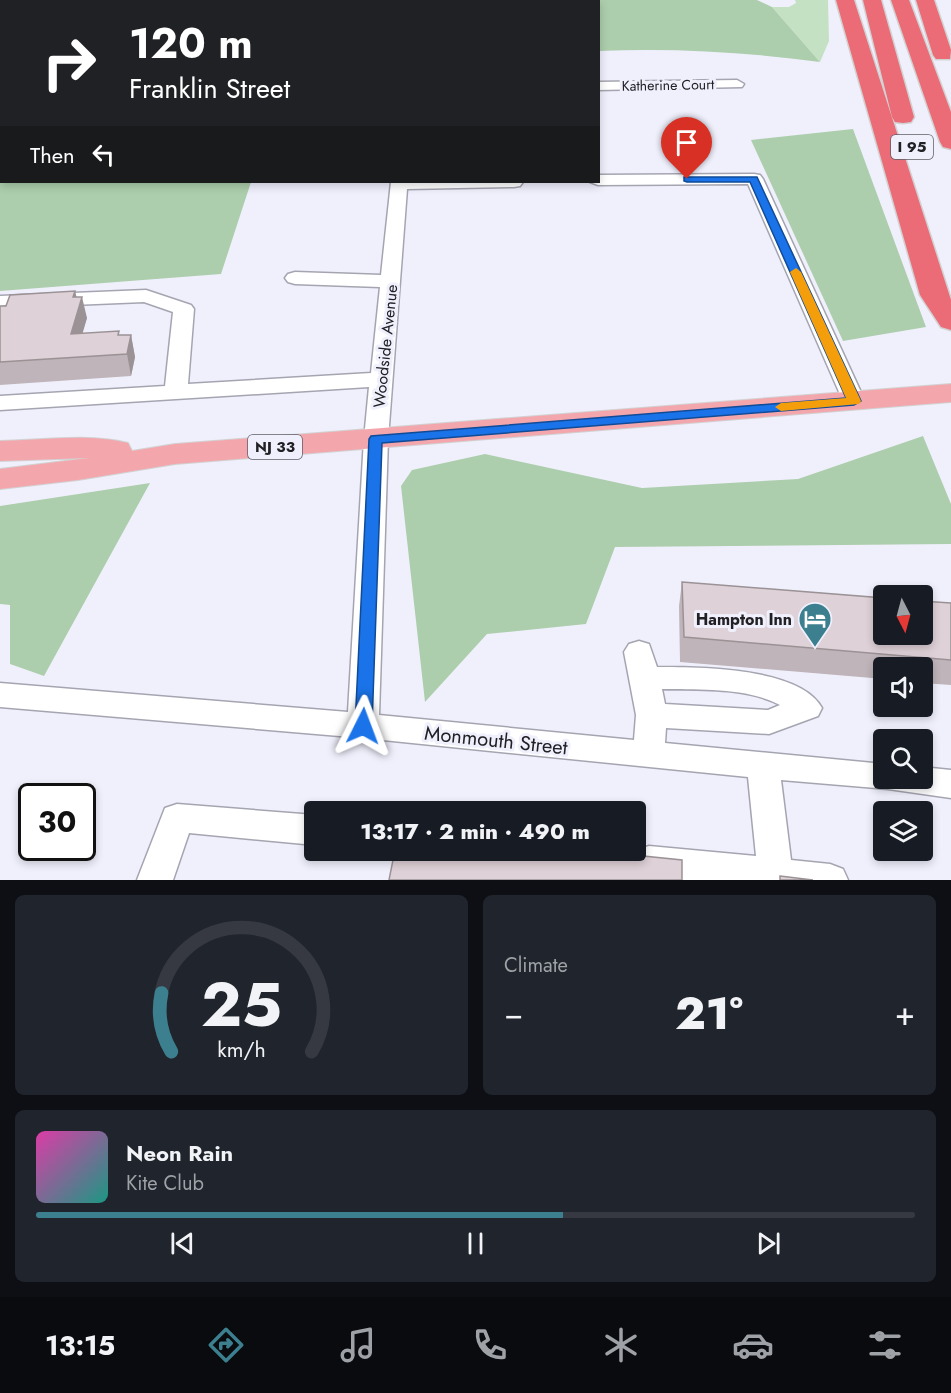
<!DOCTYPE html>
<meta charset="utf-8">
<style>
body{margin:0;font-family:Jost,sans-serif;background:#20242c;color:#f1f3f6;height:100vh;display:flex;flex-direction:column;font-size:22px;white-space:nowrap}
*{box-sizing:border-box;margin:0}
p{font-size:20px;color:#9ea1a6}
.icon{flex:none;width:33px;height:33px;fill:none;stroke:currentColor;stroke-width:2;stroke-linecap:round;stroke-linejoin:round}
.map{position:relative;height:880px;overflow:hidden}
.side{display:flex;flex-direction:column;gap:15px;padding:15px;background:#0d0f14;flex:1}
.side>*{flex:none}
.hud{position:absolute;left:0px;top:0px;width:600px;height:183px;box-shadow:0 3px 9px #0003;background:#202124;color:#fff;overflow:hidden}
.needle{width:39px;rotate:174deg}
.controls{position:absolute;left:873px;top:585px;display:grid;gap:12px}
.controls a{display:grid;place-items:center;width:60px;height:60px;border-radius:6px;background:#171b24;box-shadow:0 3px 9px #0003;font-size:30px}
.speed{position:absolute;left:18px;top:783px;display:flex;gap:12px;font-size:30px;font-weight:700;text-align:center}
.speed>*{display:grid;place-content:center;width:78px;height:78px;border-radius:50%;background:#171b24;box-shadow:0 3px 9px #0003;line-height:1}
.speed .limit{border:3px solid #111;border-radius:9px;background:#fff;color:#111}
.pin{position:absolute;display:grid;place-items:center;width:51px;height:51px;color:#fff;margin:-62px -26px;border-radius:50% 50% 50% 0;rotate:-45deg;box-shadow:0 0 6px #0007}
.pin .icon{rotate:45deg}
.me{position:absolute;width:66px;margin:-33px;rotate:3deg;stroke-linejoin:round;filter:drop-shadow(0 0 4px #0008)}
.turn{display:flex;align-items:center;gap:21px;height:126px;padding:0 30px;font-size:27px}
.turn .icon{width:78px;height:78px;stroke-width:2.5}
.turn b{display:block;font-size:42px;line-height:51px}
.then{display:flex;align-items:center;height:57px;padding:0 30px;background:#0003;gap:12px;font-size:22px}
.big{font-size:45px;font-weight:800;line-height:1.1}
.side .widget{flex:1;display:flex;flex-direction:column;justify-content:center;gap:9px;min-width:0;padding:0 21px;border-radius:9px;background:#20242c}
.side .dial{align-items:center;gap:0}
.dial svg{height:156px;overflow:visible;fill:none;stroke:#363941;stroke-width:7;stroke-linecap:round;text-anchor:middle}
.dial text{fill:#f1f3f6;stroke:none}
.song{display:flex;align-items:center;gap:18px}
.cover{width:72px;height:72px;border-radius:9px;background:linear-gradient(135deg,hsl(320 70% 55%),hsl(170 70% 35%))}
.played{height:6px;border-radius:3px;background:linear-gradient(90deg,#3c7f8f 60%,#363941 60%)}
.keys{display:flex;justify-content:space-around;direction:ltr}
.heat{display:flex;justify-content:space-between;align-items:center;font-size:33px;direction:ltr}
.side .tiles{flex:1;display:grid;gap:15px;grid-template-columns:1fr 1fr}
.widget:last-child{grid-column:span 2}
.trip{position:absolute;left:304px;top:801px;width:342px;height:60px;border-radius:6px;background:#171b24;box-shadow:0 3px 9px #0003;font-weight:800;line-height:60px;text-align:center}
.dock{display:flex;height:96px;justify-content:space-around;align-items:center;background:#090b0e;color:#9ea1a6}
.dock .icon{width:42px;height:42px}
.dock .on{color:#3c7f8f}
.dock b{font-size:27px;color:#f1f3f6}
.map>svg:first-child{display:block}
</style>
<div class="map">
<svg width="951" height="880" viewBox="0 0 951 880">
<rect width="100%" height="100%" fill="#f0f0fd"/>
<path fill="#c5e1c4" d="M795,0H828L829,41L820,62L772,7H789L796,3Z"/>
<g fill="#adcead">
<path d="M151,0H757L772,7L820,62C746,52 673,48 599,51L598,2L145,1Z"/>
<path d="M0,35L2,182H251L221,274L0,291Z"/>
<path d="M853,129L926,327L843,341L751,140Z"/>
<path d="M923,436L951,504V544L615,547L586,624L487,634L425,702L401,486L412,470L485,454L642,488L798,479Z"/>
<path d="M150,483L44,676L10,664V605L0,604V506Z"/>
</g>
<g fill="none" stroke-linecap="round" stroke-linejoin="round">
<g stroke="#a5a5b1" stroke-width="3">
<g id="minor">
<path d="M737,80L744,84L742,87L598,90V82Z"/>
<path d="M754,174L760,175L763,179L865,401L862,406L854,408L846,406L843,401L748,184L598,185L590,182H598V175Z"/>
<path d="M391,182H523L520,186L514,187L407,189L388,439L379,715L634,740L636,715L624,652L629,644L639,641L649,644L657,667C698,667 800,667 822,708L818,716L769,734L666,728L665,743L884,764V778H922V767L951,770V798L888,789L781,780L791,860L830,864L843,869L848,880H684L649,876L637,872L632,861L637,850L649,846L756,856L748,777L363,738L0,707V683L348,712L364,439L369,387L0,410V396L165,386L173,312L144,302L0,308V296L146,290L191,305L194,309L188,384L371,373L380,287L295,284L288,282L285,278L288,274L295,272L381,275ZM662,689C699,690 746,687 780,705L768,710L665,704Z"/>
<path d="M177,804L315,815V845L189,833L173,880H137L165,808Z"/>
</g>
</g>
<g stroke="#d2d2d3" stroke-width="2">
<path id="major" d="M951,384V402L175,464L78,480L0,489V469L89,458L0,461V441C42,440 88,433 128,443L132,451L175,444Z"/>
</g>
<g stroke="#d2d2d3" stroke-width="3">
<g id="highway">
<path d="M20,0H42L19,2Z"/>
<path d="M52,0H74L51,2Z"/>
<path d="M91,0H113L90,2Z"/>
<path d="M836,0H854L951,300V330L941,327L920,295Z"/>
<path d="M863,0H881L914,117L911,122L903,123L895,122L892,117Z"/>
<path d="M891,0H909L951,112V149L943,147L940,142Z"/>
<path d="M916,0H934L951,50L950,59H936L933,55Z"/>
<rect x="0" y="20" width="2" height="10"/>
</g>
</g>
<use href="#minor" fill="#fff" fill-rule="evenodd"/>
<use href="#major" fill="#f3a7ad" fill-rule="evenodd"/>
<use href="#highway" fill="#eb6c76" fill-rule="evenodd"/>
</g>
<g fill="#bfb4b9">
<path d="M75,291L76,297L87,318L82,333L120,335H131L135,357L131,376L0,385V306Z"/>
<path d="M682,582L951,603V685L922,683V668H884V679L680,662L679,606Z"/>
</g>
<g fill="#9b9296">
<path d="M75,291L79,307L82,297L87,318L76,356L71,334L73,297Z"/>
<path d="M131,335L135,357L131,376L127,354Z"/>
</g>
<g fill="#ded1d7" stroke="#9b9296" stroke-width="1.5">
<path d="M75,291L73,297H82L71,334L119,331L118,335H131L127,354L0,362V306H6L10,295Z"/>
<path d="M682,582L884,598V634H922V601L951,603V660L684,637Z"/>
<path d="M395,850H585L682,860V880H389Z"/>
<path d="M780,876L813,880H780Z"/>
</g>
<path fill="#1a73e8" stroke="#114b97" stroke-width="1.5" d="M684,177H757L861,401L854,405L382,443L372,726L370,731L363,733L357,731L355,726L369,439L371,436L846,398L750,182H687L684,181Z"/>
<path fill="#f59e0b" d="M796,268L801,272L861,401L859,404L781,411L775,407L781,403L846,398L790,272Z"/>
<defs>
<g id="hotel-pin" transform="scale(1.725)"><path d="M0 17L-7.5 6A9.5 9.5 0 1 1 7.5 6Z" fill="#3c7f8f" stroke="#f0f0fd"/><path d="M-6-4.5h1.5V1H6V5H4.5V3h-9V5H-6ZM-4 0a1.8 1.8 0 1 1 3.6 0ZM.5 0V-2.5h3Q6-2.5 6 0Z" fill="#fff"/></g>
</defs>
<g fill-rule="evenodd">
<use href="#hotel-pin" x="815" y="619"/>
</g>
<g text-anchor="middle" stroke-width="6" stroke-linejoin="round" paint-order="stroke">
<g font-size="14" fill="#202025" stroke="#f0f0fd">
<text transform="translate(668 85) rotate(-1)" y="5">Katherine Court</text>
</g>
<g fill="#f0f0fd" stroke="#5e5e66" stroke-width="1.5">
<rect x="891" y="135" width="42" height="24" rx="4.5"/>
<rect x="248" y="435" width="54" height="24" rx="4.5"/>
</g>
<g font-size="15" font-weight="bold" fill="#202025">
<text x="912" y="152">I 95</text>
<text x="275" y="452">NJ 33</text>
</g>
<g font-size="16" fill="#202025" stroke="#f0f0fd">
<text transform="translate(385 346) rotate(-84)" y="6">Woodside Avenue</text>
</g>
<g font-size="16" font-weight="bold" fill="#202025" stroke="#f0f0fd" text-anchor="end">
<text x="792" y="625">Hampton Inn</text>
</g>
<g font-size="20" fill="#202025" stroke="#f0f0fd">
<text transform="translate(496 740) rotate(6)" y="7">Monmouth Street</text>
</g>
</g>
</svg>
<div class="controls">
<a><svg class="needle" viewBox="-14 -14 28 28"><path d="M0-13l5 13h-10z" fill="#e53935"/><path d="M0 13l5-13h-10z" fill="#9ea1a6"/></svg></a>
<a><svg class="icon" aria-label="sound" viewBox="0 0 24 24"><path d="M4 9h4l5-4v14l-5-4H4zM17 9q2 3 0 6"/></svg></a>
<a><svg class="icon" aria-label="search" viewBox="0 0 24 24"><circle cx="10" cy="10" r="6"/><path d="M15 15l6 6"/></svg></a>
<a><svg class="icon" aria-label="layers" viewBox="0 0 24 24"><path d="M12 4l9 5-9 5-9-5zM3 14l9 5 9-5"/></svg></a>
</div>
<div class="speed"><div class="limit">30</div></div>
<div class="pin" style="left:687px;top:179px;background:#d93025"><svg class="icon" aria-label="arrive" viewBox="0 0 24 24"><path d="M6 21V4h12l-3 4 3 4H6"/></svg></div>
<svg class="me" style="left:363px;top:726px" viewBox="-20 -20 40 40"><path d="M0-17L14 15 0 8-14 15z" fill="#1a73e8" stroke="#fff" stroke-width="4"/></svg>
<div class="trip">13:17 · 2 min · 490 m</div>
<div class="hud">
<div class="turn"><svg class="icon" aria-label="right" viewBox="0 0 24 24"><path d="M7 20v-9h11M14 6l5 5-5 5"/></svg><div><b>120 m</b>Franklin Street</div></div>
<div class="then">Then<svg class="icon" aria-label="left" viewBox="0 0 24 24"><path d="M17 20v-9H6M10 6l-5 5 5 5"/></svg></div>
</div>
</div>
<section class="side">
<div class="tiles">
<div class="widget dial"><svg viewBox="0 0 100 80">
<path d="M14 69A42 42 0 1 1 86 69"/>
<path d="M14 69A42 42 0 0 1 9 39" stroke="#3c7f8f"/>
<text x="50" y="56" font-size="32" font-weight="700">25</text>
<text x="50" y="72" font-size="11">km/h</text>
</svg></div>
<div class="widget"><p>Climate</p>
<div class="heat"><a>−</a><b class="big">21°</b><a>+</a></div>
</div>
<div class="widget">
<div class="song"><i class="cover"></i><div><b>Neon Rain</b><p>Kite Club</p></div></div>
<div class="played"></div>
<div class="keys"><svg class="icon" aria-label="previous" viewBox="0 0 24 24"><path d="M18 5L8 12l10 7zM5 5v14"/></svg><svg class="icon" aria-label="pause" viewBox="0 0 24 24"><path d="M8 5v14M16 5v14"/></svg><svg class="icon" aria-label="next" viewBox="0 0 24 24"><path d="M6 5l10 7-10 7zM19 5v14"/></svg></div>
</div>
</div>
</section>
<nav class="dock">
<b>13:15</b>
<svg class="icon on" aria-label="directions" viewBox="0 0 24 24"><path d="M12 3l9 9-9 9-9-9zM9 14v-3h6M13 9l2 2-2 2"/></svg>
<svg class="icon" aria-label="music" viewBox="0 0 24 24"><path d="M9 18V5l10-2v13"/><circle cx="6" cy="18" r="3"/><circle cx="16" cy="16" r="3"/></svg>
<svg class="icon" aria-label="phone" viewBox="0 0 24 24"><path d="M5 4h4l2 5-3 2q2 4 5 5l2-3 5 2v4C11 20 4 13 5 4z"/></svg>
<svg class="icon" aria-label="climate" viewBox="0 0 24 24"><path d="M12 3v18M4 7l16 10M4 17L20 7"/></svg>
<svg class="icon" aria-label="car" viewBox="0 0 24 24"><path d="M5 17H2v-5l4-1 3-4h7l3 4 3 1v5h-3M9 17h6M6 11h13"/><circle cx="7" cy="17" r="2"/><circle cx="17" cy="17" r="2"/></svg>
<svg class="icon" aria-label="filters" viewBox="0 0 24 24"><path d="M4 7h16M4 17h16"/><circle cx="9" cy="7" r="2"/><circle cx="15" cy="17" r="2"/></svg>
</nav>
